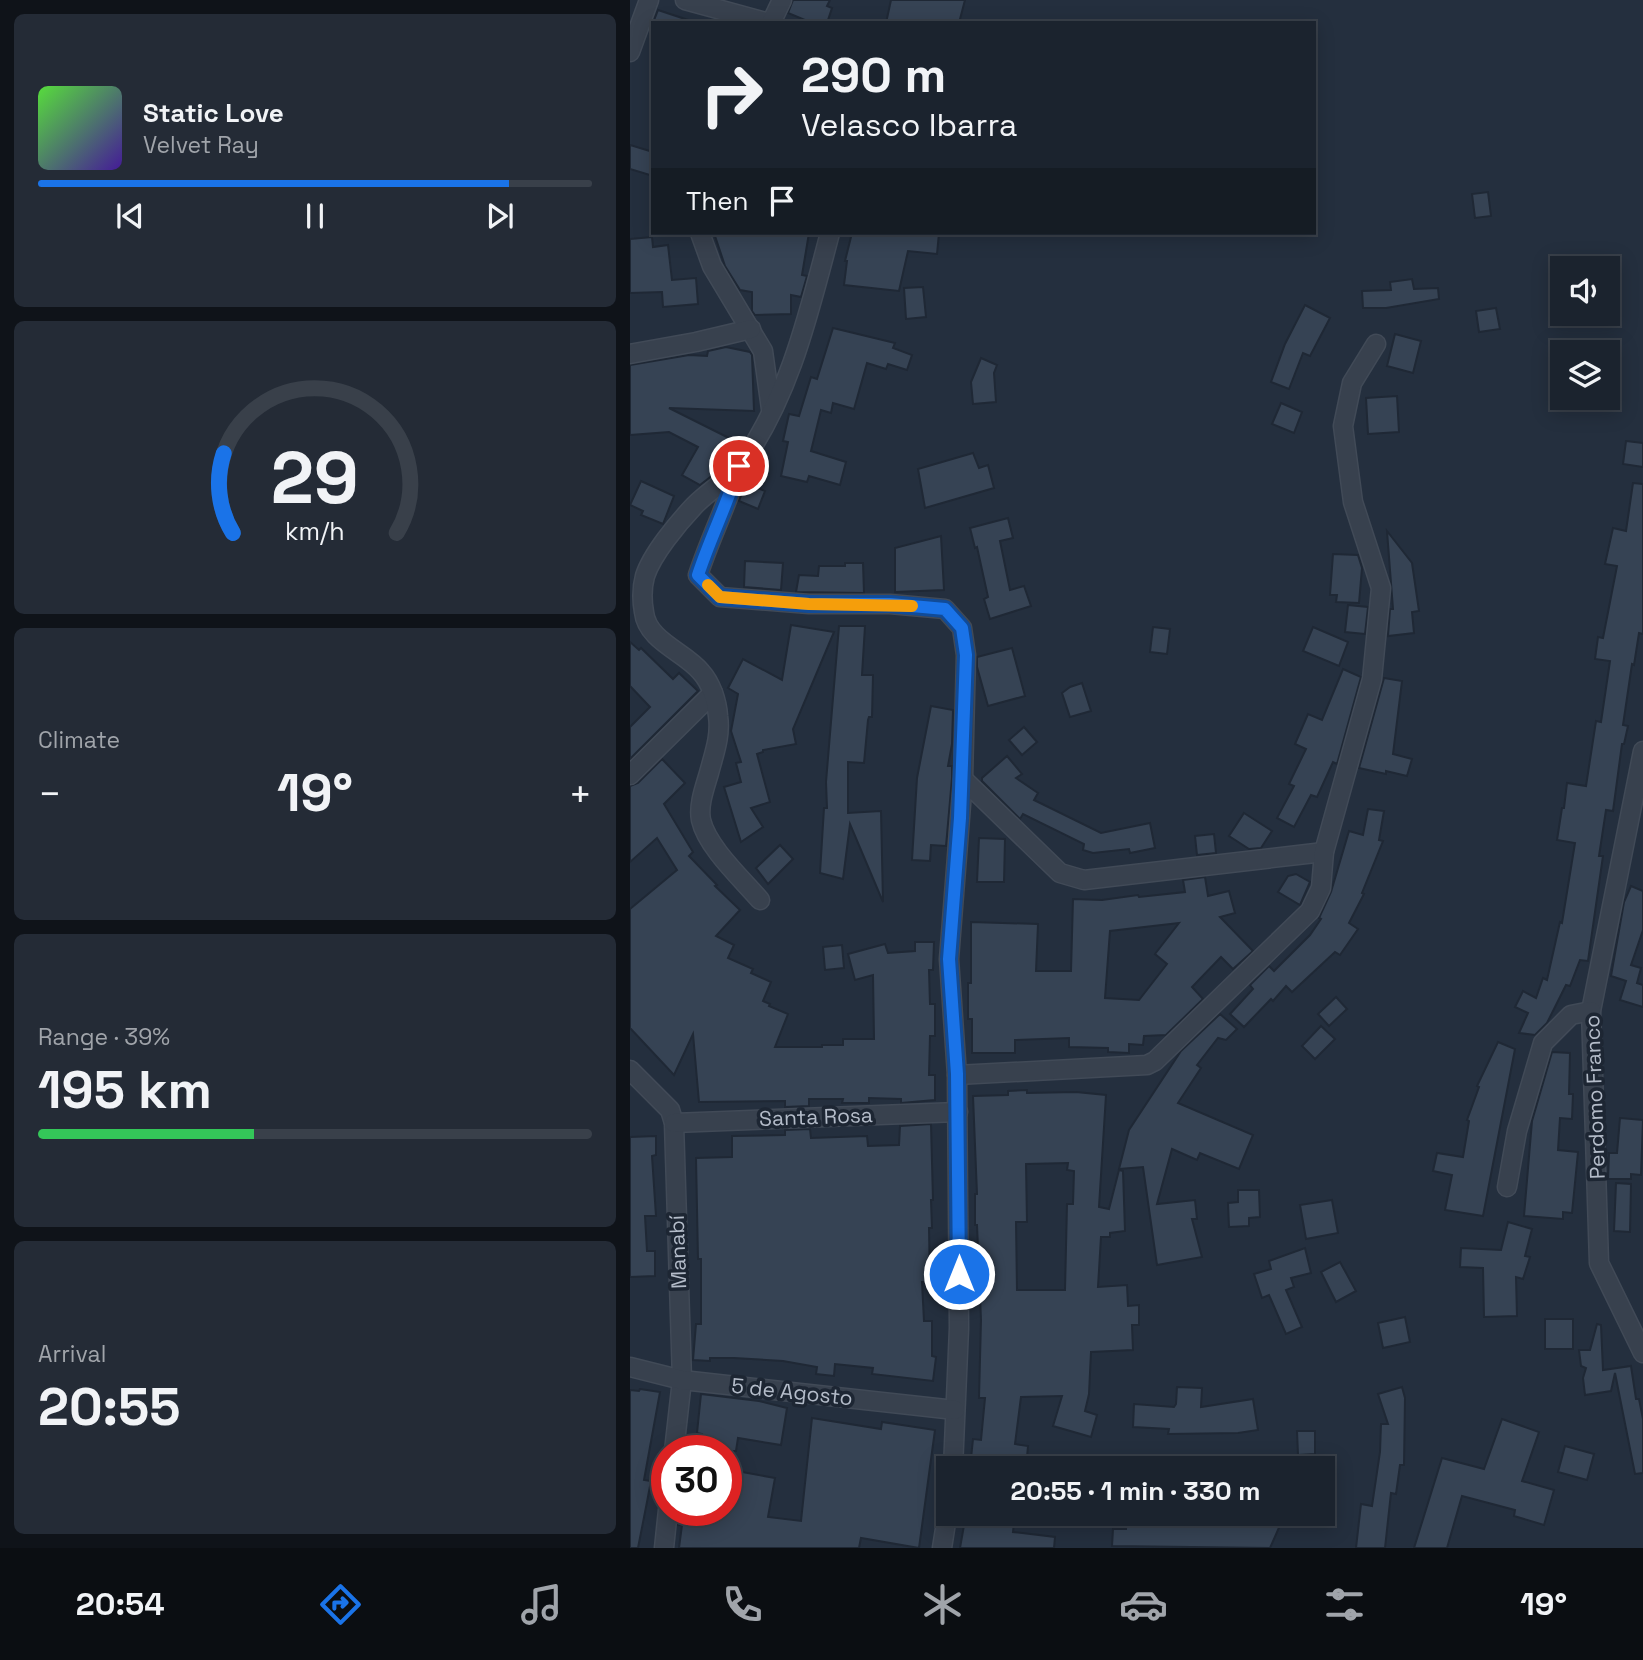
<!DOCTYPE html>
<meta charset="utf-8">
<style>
body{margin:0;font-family:"Space Grotesk",sans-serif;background:#242b36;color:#f1f3f6;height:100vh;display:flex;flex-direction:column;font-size:26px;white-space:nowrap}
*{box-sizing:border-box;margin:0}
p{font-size:23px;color:#a0a4aa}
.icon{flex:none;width:38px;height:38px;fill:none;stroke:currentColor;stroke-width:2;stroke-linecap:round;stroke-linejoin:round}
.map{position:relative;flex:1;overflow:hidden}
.drawer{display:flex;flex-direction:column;gap:14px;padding:14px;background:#0f1319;width:630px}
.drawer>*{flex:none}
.banner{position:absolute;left:21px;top:21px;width:665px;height:214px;border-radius:0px;box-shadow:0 4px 18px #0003,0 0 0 2px #39404a;background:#1b232e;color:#f1f3f6;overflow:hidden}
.buttons{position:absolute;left:920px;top:256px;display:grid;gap:14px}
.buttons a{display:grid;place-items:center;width:70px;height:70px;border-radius:0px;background:#1b232e;box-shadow:0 4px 18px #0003,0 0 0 2px #39404a;font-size:35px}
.speed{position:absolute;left:21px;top:1435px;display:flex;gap:14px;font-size:35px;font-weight:700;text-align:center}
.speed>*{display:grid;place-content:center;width:91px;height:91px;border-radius:50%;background:#1b232e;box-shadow:0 4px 18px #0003,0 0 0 2px #39404a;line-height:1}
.speed .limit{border:10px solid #d22;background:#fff;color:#111}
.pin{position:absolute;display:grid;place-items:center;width:60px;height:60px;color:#fff;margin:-30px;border:4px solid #fff;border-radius:50%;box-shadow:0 2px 7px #0007}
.me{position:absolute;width:77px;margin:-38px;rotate:0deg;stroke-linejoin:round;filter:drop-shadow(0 0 5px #0008)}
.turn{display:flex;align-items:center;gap:24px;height:147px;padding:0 35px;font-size:32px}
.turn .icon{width:91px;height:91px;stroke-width:2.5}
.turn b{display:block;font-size:49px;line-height:60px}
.then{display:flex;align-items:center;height:66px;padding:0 35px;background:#0003;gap:14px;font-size:26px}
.big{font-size:52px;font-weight:600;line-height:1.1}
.drawer .card{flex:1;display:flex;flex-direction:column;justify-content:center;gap:10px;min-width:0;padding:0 24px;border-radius:10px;background:#242b36}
.drawer .dial{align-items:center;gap:0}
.dial svg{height:182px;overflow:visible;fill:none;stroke:#39404a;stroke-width:7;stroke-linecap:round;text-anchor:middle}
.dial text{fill:#f1f3f6;stroke:none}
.song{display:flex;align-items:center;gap:21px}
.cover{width:84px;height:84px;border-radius:10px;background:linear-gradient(135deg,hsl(110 70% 55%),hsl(260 70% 35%))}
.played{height:7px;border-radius:4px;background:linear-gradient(90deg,#1a73e8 85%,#39404a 85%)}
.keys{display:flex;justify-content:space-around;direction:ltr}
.heat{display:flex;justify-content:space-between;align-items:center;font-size:38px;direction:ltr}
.charge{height:10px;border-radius:5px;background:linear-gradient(90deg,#34c759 39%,#39404a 0)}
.trip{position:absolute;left:306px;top:1456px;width:399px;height:70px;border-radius:0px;background:#1b232e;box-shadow:0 4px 18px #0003,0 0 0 2px #39404a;font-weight:600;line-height:70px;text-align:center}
.tab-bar{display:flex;height:112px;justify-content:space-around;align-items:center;background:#0b0e12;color:#a0a4aa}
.tab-bar .icon{width:49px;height:49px}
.tab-bar .on{color:#1a73e8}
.tab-bar b{font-size:32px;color:#f1f3f6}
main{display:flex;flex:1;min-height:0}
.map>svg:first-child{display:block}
</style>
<main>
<section class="drawer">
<div class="card">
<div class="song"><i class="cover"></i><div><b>Static Love</b><p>Velvet Ray</p></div></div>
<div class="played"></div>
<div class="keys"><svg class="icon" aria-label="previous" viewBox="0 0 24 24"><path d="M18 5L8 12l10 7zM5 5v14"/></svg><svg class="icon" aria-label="pause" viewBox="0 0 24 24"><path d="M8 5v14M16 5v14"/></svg><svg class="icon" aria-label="next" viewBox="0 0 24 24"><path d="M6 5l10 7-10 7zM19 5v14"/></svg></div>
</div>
<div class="card dial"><svg viewBox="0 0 100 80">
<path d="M14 69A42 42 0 1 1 86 69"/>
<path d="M14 69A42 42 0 0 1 10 34" stroke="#1a73e8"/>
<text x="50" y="56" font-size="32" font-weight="700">29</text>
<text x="50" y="72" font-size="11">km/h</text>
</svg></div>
<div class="card"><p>Climate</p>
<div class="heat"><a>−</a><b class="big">19°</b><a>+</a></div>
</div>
<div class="card"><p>Range · 39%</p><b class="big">195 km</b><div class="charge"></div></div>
<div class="card"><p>Arrival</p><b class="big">20:55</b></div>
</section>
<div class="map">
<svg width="1013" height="1548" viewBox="0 0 1013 1548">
<rect width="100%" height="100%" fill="#242f3e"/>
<g fill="#364354" stroke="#1f2835" stroke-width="2" fill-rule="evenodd">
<path d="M163,0H200L197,6L202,8L197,23H182L158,13Z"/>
<path d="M261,0H335L329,23H256Z"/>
<path d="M28,10L58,20L57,23H23Z"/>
<path d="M0,145L23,152V176L0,169Z"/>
<path d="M858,192L861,216L845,218L842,194Z"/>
<path d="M84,233H179L172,275L177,276L171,297L161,295V314L125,315L122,311V292L110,290L95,266Z"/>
<path d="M222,233H309L307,254L278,251L269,291L214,285L217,261H215Z"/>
<path d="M22,237L23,247L38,245L42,280L66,278L68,304L33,307L32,292L0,293V239Z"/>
<path d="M782,279L784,289L808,288L809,299L756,308H733L732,291L761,290L760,282Z"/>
<path d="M293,287L296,317L276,319L274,288Z"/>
<path d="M675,305L700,318L680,356L673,353L659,389L641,382L655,344Z"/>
<path d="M866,308L870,329L849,332L846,311Z"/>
<path d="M203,328L265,343L263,348L282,355L277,370L258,364L256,369L237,363L224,409L203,403L201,413L191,410L181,451L216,462L210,485L179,476L177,482L151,476L158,442L153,441L159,414L169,416L181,377L187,379Z"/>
<path d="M765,334L791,341L783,373L757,366Z"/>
<path d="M96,347L120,352L122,355L124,411L39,408L105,441L93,467L70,485L52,475L68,447L39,432L0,435V365L59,355L77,356L78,351Z"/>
<path d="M351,358L367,365L364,373L366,402L343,404L341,382Z"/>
<path d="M767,396L769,432L738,434L736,398Z"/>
<path d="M651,403L672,412L664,433L642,424Z"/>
<path d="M996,441L1013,443V467L993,464Z"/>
<path d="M343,453L349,468L358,465L364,488L295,508L288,469Z"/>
<path d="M11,481L44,496L33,524L11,515L13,511L0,505Z"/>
<path d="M116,483L135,491L128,509L109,501Z"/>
<path d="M1003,483L1013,484V634L1009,633L1004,665L1002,664L993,725L998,726L994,744H992L983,811L976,810L969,856H973L958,961L950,960L940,986L936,985L917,1023L905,1035L889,1033L898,1013L885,1007L893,991L906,998L913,978L917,980L930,922L932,923L945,843L927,840L932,808H934L937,783L956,786L966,721L971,722L980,661L965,659L968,637L973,638L987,566L975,564L983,528L996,531Z"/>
<path d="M378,518L383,538L370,541L380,590L394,586L401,606L360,619L354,599L358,597L347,547L345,548L340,528Z"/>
<path d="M757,531L782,563L789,611L782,612L784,633L758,636L760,609H763Z"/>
<path d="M311,536L314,590L265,592V548Z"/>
<path d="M703,554L728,555L732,568L729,603L706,602L707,595H700Z"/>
<path d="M115,561L153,563L151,590L114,587Z"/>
<path d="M215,563H233L234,593L166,592L169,575L188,576L189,566H215Z"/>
<path d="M718,605L738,607L735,634L715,632Z"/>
<path d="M161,625L204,632L163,729L166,744L133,750V752L127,754L140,802L121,808L133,827L111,842L94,787L111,782L106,763L111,762L101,731L108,694L98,688L113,659L152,680Z"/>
<path d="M209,626H235L232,675H243L242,717H239L238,720L234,763L218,762V813L251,811L253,902L220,824L213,879L190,873L194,808H197L196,782Z"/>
<path d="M523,627L540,629L537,654L520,652Z"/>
<path d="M683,627L718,642L709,666L673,651Z"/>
<path d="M0,642L9,650L11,648L43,679L49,673L68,691L0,759V727L20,707L0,686Z"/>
<path d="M382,648L395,696L358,706L347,667V657Z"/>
<path d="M713,669L731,677L707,764L703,762L687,797L681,795L664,827L647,818L664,786L659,784L676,749L665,744L678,714L692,720Z"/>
<path d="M754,678L772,681L763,754L782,759L777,776L756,771V774L729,768Z"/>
<path d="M452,683L461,711L440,717L432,693L440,687Z"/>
<path d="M301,706L323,710L322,744L318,766H322V778L316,846L301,845L300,861L282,860L287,778Z"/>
<path d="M394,727L407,742L392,755L379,740Z"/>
<path d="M377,756L392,774L386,778L408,793L404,800L471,833L520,823L525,848L500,853L499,849L463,853L453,850L454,844L393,814L390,819L352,781V778Z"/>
<path d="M32,759L55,783L34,804L63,852L59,856L87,885L85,886L110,910L86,936L104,945L98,958L123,969L121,973L141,982L133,1001L140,1004L139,1006L158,1014L145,1047H192V1045H213V1039H244L243,975L225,980L218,954L255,944L258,953L285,951V942H304L303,970H299L300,1004H305V1036H300L299,1075H305V1100L271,1103V1099L239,1098V1103H212L213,1099H179V1106L155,1107V1101L69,1102L63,1034L44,1075L0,1028V909L47,870L27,838L0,862V786L8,783Z"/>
<path d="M738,809L754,811L749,840L753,841L732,893L734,894L719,923L728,929L710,955L705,952L662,992L656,986L643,1001L641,999L614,1027L600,1014L623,989L620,985L639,966L644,971L680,935L691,919L689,918L701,892L719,831L733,835Z"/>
<path d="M614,813L642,831L631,848L619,849L599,836Z"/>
<path d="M584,834L586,853L567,855L565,836Z"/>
<path d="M349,838L375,839L374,882H347Z"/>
<path d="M150,845L163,859L138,884L126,868Z"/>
<path d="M666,874L680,882L670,905L648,892L658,876Z"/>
<path d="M575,877L578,896L599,891L605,913L590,917L623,951L603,969L591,957L562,987L573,999L536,1035L514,1036L513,1045L499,1044V1053L478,1052V1048L439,1047V1038L385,1040V1053H342V1019H338V983H341V922L408,924L406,971H441L443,899L472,900L508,895L509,897L555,892L553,880ZM549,923L525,954L537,964L509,1000L475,998L480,931Z"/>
<path d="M1001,886L1013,891V930L1001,965L1011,968L1007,983L1013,985V1007L990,1000L996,981L981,976L994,902Z"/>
<path d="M212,945L214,968L195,970L193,947Z"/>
<path d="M706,997L717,1009L699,1026L688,1014Z"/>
<path d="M590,1014L607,1029L596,1040L588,1038L567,1065L571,1068L548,1103L623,1135L609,1169L570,1153L567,1160L542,1149L527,1204L565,1200L567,1219H562L572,1257L527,1265L513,1167L489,1169L499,1130L551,1051Z"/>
<path d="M691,1026L705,1039L685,1059L672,1046Z"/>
<path d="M868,1042L885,1049L853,1216L815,1210L822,1175L803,1171L807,1153L833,1157L839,1121L837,1120L849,1087L847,1086Z"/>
<path d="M922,1052L940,1053L939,1094H943L942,1119L930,1118L928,1150L948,1152L942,1213L933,1212V1219L894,1216L902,1121Z"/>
<path d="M397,1090V1093L446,1092L476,1095L469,1207L479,1209L489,1170L493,1171L495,1231L480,1233V1237H471L468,1287L497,1285L498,1306L509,1305V1325H502L503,1350L461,1352L459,1394L455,1411L467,1415L461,1437L423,1426L432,1396L391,1397L385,1444L398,1446L396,1468H340L343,1439L351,1440L355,1398H349L351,1320L347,1225H345V1194H347L343,1096L378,1095V1091ZM438,1163L437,1170L444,1171L443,1204H437L435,1290H387L386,1222H397L396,1164Z"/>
<path d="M990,1118L1013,1120L1011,1175L1001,1174V1179H978L979,1153H987Z"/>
<path d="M301,1124L303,1200H301L302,1228H299L300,1282H292L294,1321H302V1356L306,1357L303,1381L242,1374L243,1368L205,1364L204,1376L186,1374L187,1367L153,1361L104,1358H80V1361L63,1360L66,1324H71V1259H68L66,1158L102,1157V1136L155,1135V1130L180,1129L181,1138L237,1136L238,1146L269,1145L270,1126Z"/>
<path d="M26,1136V1155L22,1156L26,1216H15L17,1251H25V1276L0,1277V1137Z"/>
<path d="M986,1183L1001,1184L1000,1232L984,1231Z"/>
<path d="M608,1190H629L630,1217L619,1218V1226L599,1227L598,1203L608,1202Z"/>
<path d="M702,1200L708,1233L676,1239L670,1205Z"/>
<path d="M878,1222L902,1229L895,1256L900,1257L893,1279L886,1277L887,1316L854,1317L853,1268L830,1267L831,1248L871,1250Z"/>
<path d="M675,1248L681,1273L661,1278L664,1287L656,1290L672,1327L656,1334L639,1295L632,1298L624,1274L641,1269L639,1261Z"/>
<path d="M710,1262L726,1291L706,1302L691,1272Z"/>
<path d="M775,1317L780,1342L753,1348L748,1323Z"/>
<rect x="915" y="1319" width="28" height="30"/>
<path d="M967,1324L971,1325L973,1370L1001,1366L1006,1399H1009L1013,1419V1473L1005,1474L985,1373L981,1391L955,1395L953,1378L956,1368L951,1366L949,1350H960Z"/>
<path d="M547,1387L572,1388L571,1407L623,1399L628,1430L608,1433L538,1434L539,1429L503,1427L504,1404L544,1407L546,1404Z"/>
<path d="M772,1387L775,1398L774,1465H770L766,1494L761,1493L755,1548H726L731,1504L742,1506L750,1452L751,1424H758L748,1394Z"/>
<path d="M10,1389L30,1392L14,1480L21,1481L17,1502L8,1548H0V1390L9,1391Z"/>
<path d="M71,1394L129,1401L157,1408L151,1445L108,1438L106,1451H70L72,1434L67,1433Z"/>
<path d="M182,1418L251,1429L252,1422L305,1430L289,1548L231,1538L229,1548H49L52,1525H48L49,1510H96V1469L145,1478L138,1517L171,1521Z"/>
<path d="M872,1419L909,1432L892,1481L924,1490L914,1525L884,1516L885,1510L832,1496L817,1548H784L812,1458L854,1469Z"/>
<path d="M667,1431H685V1454L668,1455Z"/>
<path d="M935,1446L964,1454L957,1480L928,1472Z"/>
<path d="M336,1514H385L383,1532L425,1537L424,1548H330Z"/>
<path d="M497,1514H655L640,1548L482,1546L483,1529H496Z"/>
</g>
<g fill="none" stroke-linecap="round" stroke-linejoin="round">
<g stroke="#414a57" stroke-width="21">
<g id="minor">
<path d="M55,0L139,23"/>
<path d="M141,23L152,0"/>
<path d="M0,52L19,0"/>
<path d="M70,233L82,266L133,351L141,409"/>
<path d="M0,354L66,342L121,329"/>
<path d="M109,466C98,503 80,538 68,575L90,597L179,604H260L315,609L332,628L336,655L333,779L319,959L327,1075L329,1328L323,1468"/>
<path d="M1013,751L961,1011L969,1263L1013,1353"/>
<path d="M0,775L83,693"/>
<path d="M333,779L430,873L454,880L694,852"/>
<path d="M130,900C112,879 77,847 71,820C68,805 75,787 79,773C84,754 91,736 88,716C87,701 81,683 71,672C55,652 17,641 14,612C12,601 12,587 15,576C22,554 48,523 64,506C78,491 99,480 111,464C160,396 179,312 200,233"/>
<path d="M0,1070L40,1110L44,1123L52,1380L44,1451"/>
<path d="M327,1075L517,1065L525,1061L680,911L691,888L694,852L742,679L751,588L723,502L713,426L722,383L746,344"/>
<path d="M44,1123L328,1112"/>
<path d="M877,1187L887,1131L913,1043L941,1015L961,1011"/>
<path d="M0,1367L52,1380L325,1410"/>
<path d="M34,1548L38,1510"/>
<path d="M312,1548L318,1510"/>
</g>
</g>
<use href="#minor" stroke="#38414e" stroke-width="18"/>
</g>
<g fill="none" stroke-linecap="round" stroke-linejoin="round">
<g stroke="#114b97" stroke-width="18">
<path id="route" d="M109,466C98,503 80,538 68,575L90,597L179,604H260L315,609L332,628L336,655L330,818L319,959L327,1074L329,1274"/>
</g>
<use href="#route" stroke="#1a73e8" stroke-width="12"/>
<path stroke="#f59e0b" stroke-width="12" d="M78,585L90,597L179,604L282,606"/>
</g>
<g text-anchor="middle" stroke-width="7" stroke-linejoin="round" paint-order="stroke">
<g font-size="21" fill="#b4bcc9" stroke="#1d2633">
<text transform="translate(965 1097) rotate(-92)" y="7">Perdomo Franco</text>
<text transform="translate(186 1117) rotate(-2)" y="7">Santa Rosa</text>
<text transform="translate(48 1252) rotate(-92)" y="7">Manabí</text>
<text transform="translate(162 1392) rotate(6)" y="7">5 de Agosto</text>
</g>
</g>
</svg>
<div class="buttons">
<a><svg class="icon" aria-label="sound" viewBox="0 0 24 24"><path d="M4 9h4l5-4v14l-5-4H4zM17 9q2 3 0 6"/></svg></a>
<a><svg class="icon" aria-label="layers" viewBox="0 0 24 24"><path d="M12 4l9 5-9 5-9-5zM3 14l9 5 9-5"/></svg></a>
</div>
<div class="speed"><div class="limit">30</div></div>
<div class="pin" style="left:109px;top:466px;background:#d93025"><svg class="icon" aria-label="arrive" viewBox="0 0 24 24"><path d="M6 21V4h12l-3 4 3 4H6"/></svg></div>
<svg class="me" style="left:329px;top:1274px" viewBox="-20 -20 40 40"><circle r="17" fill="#1a73e8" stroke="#fff" stroke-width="3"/><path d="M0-11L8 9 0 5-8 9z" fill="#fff"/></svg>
<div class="trip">20:55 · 1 min · 330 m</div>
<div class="banner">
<div class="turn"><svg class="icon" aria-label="right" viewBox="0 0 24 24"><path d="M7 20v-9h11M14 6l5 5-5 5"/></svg><div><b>290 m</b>Velasco Ibarra</div></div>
<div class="then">Then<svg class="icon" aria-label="arrive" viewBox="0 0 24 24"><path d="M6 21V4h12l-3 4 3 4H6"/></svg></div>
</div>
</div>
</main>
<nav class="tab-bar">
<b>20:54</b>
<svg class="icon on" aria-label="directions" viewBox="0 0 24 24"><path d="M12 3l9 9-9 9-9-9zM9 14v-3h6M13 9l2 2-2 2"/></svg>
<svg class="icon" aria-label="music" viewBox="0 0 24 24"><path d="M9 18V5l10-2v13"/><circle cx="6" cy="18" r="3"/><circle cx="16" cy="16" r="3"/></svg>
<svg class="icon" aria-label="phone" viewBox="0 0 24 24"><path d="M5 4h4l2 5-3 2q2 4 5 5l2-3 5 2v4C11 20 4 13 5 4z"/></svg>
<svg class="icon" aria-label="climate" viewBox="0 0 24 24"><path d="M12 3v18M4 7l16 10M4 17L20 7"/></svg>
<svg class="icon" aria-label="car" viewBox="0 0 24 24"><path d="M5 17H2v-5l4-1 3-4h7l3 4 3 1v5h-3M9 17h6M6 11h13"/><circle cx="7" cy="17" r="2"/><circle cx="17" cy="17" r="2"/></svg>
<svg class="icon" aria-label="filters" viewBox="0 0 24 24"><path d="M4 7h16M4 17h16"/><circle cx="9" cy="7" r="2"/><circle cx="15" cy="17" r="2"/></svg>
<b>19°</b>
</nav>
